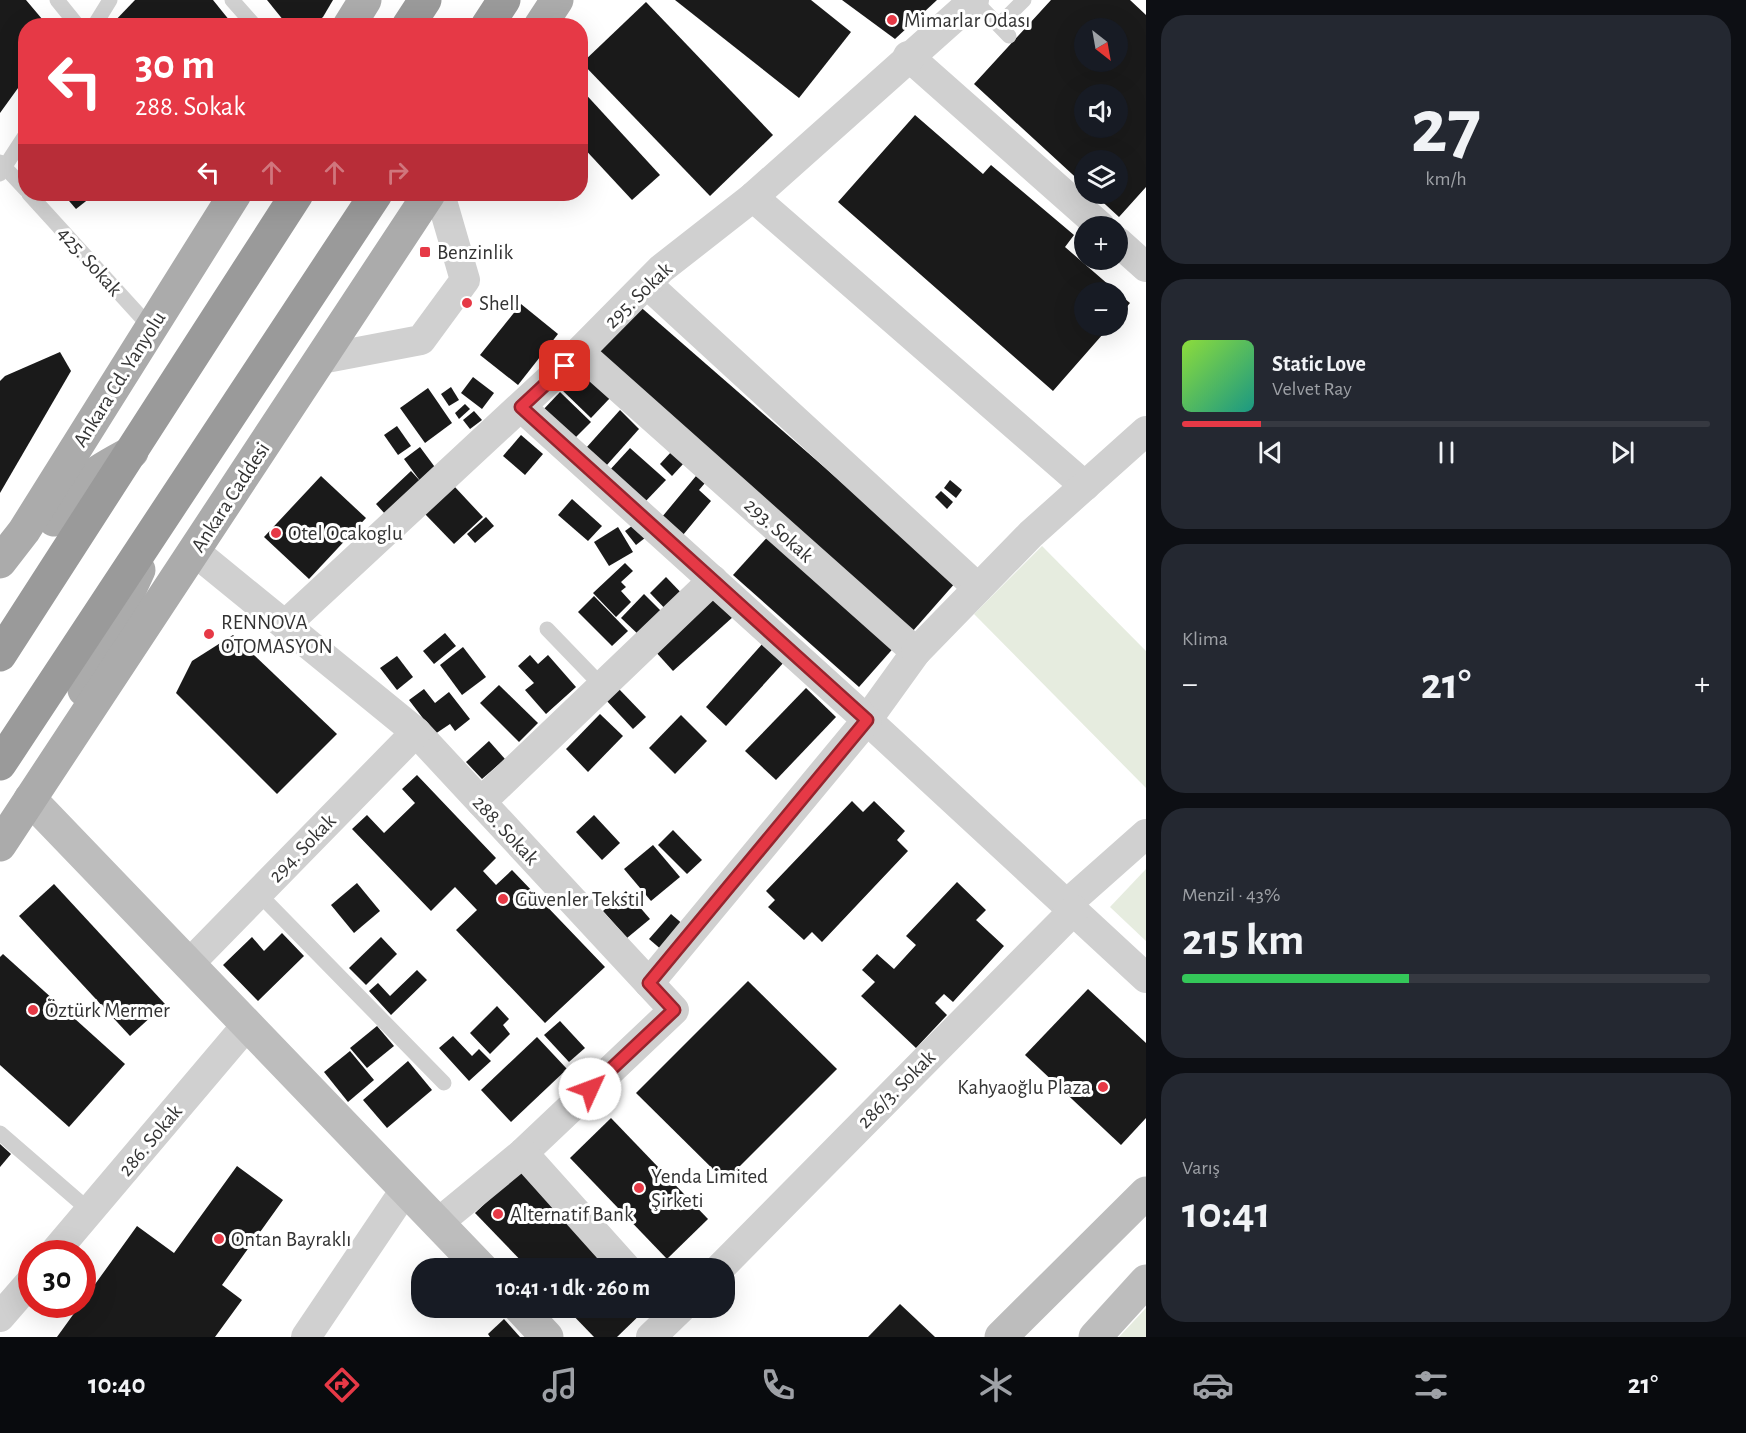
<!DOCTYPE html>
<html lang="tr">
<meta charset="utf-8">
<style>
body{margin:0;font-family:"Alegreya Sans",sans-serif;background:#242831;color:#f1f3f6;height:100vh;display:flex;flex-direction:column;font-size:22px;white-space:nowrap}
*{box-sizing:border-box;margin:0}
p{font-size:20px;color:#9ea1a6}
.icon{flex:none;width:33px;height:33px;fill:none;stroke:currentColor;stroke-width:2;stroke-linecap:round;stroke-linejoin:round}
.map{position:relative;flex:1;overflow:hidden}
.details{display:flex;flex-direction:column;gap:15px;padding:15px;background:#0d0f14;width:600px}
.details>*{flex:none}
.top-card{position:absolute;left:18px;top:18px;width:570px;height:183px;border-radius:24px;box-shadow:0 6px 24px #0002;background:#e63946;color:#fff;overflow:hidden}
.needle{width:39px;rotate:149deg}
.tools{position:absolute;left:1074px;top:18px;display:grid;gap:12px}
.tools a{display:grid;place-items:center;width:54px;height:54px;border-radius:50%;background:#171b24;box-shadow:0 6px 24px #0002;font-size:30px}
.speed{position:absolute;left:18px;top:1240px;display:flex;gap:12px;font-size:30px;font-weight:700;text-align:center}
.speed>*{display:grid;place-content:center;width:78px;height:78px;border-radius:50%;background:#171b24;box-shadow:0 6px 24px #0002;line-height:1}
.speed .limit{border:9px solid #d22;background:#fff;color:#111}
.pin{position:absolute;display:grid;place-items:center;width:51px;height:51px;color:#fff;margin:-26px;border-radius:12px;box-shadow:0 3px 9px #0006}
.me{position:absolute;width:66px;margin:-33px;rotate:47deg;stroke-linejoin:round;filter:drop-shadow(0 0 4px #0008)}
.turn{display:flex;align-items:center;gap:21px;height:126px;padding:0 18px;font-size:27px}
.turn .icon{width:78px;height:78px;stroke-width:2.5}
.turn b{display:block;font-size:42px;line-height:51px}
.lanes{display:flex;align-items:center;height:57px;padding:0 18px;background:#0003;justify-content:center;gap:30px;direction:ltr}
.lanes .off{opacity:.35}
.big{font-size:45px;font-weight:600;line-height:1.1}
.details .widget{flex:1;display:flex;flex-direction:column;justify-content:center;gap:9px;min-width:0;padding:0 21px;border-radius:24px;background:#242831}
.details .dial{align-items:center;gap:0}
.dial b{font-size:78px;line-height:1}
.song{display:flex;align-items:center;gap:18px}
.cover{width:72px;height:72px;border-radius:9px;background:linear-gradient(135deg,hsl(90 70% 55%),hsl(170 70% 35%))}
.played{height:6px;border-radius:3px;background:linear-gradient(90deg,#e63946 15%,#363941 15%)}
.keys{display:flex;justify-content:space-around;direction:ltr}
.heat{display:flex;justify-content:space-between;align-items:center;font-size:33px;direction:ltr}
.charge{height:9px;border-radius:4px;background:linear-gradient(90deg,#34c759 43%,#363941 0)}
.trip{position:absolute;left:411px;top:1258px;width:324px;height:60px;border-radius:24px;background:#171b24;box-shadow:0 6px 24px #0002;font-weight:600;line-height:60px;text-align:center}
.menu{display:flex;height:96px;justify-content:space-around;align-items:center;background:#090b0e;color:#9ea1a6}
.menu .icon{width:42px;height:42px}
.menu .selected{color:#e63946}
.menu b{font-size:27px;color:#f1f3f6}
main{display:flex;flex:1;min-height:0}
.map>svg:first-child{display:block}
</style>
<main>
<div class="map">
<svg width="1146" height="1337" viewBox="0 0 1146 1337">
<rect width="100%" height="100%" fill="#fff"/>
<g fill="#e6ecdf">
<path d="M1042,546L1146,651V788L974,614Z"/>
<path d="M1146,869V941L1110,907Z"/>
<path d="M1146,1308V1337H1119Z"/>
</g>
<g fill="#1a1a1a" fill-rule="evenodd">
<path d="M0,0H26L48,26H26V77L0,113Z"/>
<path d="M135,0H213L234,26H110Z"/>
<path d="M267,0H333L323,17L312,26H288Z"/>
<path d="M675,0H811L851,32L799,98Z"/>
<path d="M842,0H937L895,39Z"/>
<path d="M1051,0H1130L1146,15V187L1119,217L1094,194H1118V160H1084V185L974,84ZM1084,28H1118V62H1084ZM1084,94H1118V128H1084Z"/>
<path d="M646,2L773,135L710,196L582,63Z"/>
<path d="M580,88L660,175L632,200L580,144Z"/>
<path d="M915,115L983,174L991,165L1074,235L1065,247L1117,292H1084V326H1110L1053,391L838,202Z"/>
<path d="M63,194H95L76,209Z"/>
<path d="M1118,293L1130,303L1118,317Z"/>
<path d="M636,303L956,582L912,632L593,352Z"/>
<path d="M521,304L558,334L518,385L480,355Z"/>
<path d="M60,352L71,371L0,493V381L5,376Z"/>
<path d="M582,370L610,398L591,418L562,390Z"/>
<path d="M473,377L494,393L482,409L461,393Z"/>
<path d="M451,387L459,400L449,406L441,394Z"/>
<path d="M428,388L452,423L425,443L400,408Z"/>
<path d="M560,392L591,422L573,440L542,411Z"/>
<path d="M465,404L470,409L459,419L455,413Z"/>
<path d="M620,410L639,429L606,466L586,448Z"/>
<path d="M474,411L482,420L470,429L463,420Z"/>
<path d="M397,426L411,446L398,455L384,435Z"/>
<path d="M521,435L543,454L525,475L503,456Z"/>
<path d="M420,447L437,470L386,515L376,504L411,471L421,482L404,459Z"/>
<path d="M630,448L666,480L643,504L608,472Z"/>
<path d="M672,451L684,463L672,476L660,464Z"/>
<path d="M321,476L366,518L309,579L264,537Z"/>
<path d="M696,476L705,483L699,490L711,501L683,535L662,517Z"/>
<path d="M950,480L962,490L956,498L944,488Z"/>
<path d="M454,486L483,517L454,544L425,514Z"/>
<path d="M941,491L953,502L947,509L935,497Z"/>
<path d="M572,499L602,526L588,541L558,515Z"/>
<path d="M486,517L494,526L475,543L467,534Z"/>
<path d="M640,520L650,534L636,545L625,531Z"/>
<path d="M618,527L633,552L609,566L594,542Z"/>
<path d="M771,533L897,644L859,687L733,575Z"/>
<path d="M625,563L633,571L621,582L626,587L621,591L631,602L616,617L593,593Z"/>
<path d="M666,577L688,600L672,616L650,593Z"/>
<path d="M644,594L664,614L641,637L621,618Z"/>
<path d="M714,595L734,616L673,671L654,650Z"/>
<path d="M594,596L628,631L612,646L578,612Z"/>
<path d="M445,633L456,646L434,664L423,651Z"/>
<path d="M233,635L337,734L277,794L176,693L192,661Z"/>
<path d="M764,642L785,661L726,726L706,707Z"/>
<path d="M463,647L486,677L462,695L440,665Z"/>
<path d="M530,655L538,664L548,655L576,687L546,714L525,690L534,683L518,666Z"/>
<path d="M397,656L413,677L397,690L380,668Z"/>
<path d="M499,685L538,723L519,742L480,703Z"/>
<path d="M617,687L646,717L633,729L605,699Z"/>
<path d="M806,688L836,717L776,780L745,751Z"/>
<path d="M424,689L435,703L449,692L470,719L455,731L450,724L435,734L409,700Z"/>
<path d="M600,714L623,736L588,772L566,749Z"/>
<path d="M681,715L707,741L675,774L649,748Z"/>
<path d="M489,741L505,759L482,779L466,762Z"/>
<path d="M417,775L496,858L483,871L496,885L512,870L605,967L545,1023L456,930L477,910L455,887L431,911L352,829L367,815L384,833L415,803L402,789Z"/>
<path d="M852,801L863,812L874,801L905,831L897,840L908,851L822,942L812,932L804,940L768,907L775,900L766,891Z"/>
<path d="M594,815L620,843L602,860L576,832Z"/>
<path d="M673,830L702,860L687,874L658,845Z"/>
<path d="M653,845L680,877L651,901L624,869Z"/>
<path d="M957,882L986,910L976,920L1004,946L953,1002L944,994L935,1003L947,1015L916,1048L861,996L875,982L862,970L877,954L894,969L916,945L906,936Z"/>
<path d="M357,883L380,911L354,933L331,905Z"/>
<path d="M54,884L165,1004L130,1036L19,916Z"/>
<path d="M626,891L650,919L627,938L603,911Z"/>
<path d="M671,914L685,926L663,951L649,939Z"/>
<path d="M282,933L304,956L258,1001L223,965L252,937L264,951Z"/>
<path d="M381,937L397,954L366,985L349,968Z"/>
<path d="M3,954L125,1064L69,1127L0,1065V957Z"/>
<path d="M417,970L427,980L391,1015L369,991L378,983L390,996Z"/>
<path d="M748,981L837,1069L725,1181L636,1093Z"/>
<path d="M1088,989L1146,1043V1118L1121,1145L1025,1055Z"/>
<path d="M497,1006L509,1019L503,1025L510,1034L490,1054L470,1033Z"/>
<path d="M560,1021L585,1048L569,1062L544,1035Z"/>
<path d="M377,1026L394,1046L367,1068L350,1048Z"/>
<path d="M453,1036L472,1056L479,1049L491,1061L469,1081L439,1048Z"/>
<path d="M537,1037L567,1069L511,1122L481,1090Z"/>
<path d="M350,1051L374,1080L348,1102L324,1072Z"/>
<path d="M408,1061L432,1090L387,1128L363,1100Z"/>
<path d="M611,1118L708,1219L667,1259L570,1158Z"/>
<path d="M0,1144L11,1154L0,1167Z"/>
<path d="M237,1166L283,1200L222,1285L242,1300L215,1337H57L137,1226L174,1253Z"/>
<path d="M520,1170L615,1269H529L475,1213Z"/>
<path d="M900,1304L935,1337H868Z"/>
<path d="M566,1308H647L617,1337H594Z"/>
<path d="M504,1319L520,1337H490L488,1334Z"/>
</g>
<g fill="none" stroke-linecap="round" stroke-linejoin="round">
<g stroke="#d0d0d0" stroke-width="15">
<path d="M57,0L78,26"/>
<path d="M232,0L255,26"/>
<path d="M974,0L1009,36"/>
<path d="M999,25L1024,0"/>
<path d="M94,26L110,0"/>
<path d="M0,162L26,190"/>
<path d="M0,174L26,134"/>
<path d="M29,194L151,328"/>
<path d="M547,629L602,686"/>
<path d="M258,893L444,1083"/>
<path d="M0,1133L90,1211"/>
</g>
<g stroke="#d0d0d0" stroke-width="30">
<path d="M908,56L1100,226"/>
<path d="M753,197L1085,486"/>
<path d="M1118,242L1146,267"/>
<path d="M647,284L978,588"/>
<path d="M579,352L916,652L867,720L1146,978"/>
<path d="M321,359L421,340L465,280L440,194"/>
<path d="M521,407L867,720L649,983"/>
<path d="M194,551L416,732L674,1010L523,1153L438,1223"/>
<path d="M285,625L579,352L661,269L753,197L974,0"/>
<path d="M916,652L1031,534L1146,431"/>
<path d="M481,802L713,580"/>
<path d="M1067,904L1146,834"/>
<path d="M188,965L416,732"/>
<path d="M523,1153L627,1269"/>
<path d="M53,1254L246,1026"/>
<path d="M719,1269L1074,910"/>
<path d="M0,1317L32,1280"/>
<path d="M306,1337L405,1190"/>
<path d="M651,1337L681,1308"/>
</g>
<g stroke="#bdbdbd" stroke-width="33">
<path d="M30,799L482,1269"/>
<path d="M520,1308L547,1337"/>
<path d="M1001,1337L1146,1193"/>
<path d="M1095,1337L1146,1281"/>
</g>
<g stroke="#ababab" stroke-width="33">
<path d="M349,26L365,0"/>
<path d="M540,26L557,0"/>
<path d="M54,520C81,480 90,474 132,452"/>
<path d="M0,562L24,531L235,194"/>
<path d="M84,690L139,570"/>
<path d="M0,845L429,194"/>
</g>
<g stroke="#9a9a9a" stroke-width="33">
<path d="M408,26L425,0"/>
<path d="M487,26L504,0"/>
<path d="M0,655L297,194"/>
<path d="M0,764L376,194"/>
</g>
</g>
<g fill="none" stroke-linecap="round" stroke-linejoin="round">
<g stroke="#96252e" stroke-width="15">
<path id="route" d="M565,366L521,407L867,720L649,983L674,1010L590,1089"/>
</g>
<use href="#route" stroke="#e63946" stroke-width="10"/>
</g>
<g fill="#e63946" stroke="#fff" stroke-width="2">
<circle cx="892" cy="20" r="6"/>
<rect x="419" y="246" width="12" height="12" rx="3"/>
<circle cx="467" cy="303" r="6"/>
<circle cx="276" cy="533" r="6"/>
<circle cx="209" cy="634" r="6"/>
<circle cx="503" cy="899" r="6"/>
<circle cx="33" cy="1010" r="6"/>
<circle cx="1103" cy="1087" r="6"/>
<circle cx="639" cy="1188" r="6"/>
<circle cx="498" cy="1214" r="6"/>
<circle cx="219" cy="1239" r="6"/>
</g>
<g text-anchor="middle" stroke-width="6" stroke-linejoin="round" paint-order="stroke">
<g font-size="21" fill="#333" stroke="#fff" text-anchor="start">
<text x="904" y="27">Mimarlar Odası</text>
<text x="437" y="259">Benzinlik</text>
<text x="479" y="310">Shell</text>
<text x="288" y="540">Otel Ocakoglu</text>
<text x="221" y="629">RENNOVA<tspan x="221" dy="24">OTOMASYON</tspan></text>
<text x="515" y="906">Güvenler Tekstil</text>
<text x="45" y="1017">Öztürk Mermer</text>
<text x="1091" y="1094" text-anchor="end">Kahyaoğlu Plaza</text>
<text x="651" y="1183">Yenda Limited<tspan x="651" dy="24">Şirketi</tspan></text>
<text x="510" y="1221">Alternatif Bank</text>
<text x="231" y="1246">Ontan Bayraklı</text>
</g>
<g font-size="21" fill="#333" stroke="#fff">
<text transform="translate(90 261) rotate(48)" y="7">425. Sokak</text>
<text transform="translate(638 295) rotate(-44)" y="7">295. Sokak</text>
<text transform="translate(119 379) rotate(-58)" y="7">Ankara Cd. Yanyolu</text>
<text transform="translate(230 497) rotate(-57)" y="7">Ankara Caddesi</text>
<text transform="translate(779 530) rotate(42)" y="7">293. Sokak</text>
<text transform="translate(506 830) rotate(47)" y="7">288. Sokak</text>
<text transform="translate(302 848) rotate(-46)" y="7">294. Sokak</text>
<text transform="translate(896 1089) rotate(-45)" y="7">286/3. Sokak</text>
<text transform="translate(150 1140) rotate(-50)" y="7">286. Sokak</text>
</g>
</g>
</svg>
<div class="tools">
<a><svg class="needle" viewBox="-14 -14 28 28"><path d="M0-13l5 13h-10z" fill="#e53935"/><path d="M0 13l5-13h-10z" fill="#9ea1a6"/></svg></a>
<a><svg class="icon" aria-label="sound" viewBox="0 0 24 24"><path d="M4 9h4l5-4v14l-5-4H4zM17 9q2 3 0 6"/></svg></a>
<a><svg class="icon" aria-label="layers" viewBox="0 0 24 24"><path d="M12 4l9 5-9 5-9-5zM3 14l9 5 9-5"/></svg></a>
<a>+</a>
<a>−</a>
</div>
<div class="speed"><div class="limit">30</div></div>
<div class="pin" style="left:565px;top:366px;background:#d93025"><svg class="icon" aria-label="arrive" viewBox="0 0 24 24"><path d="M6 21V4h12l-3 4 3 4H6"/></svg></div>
<svg class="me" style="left:590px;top:1089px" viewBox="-20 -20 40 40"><circle r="19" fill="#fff"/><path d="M0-13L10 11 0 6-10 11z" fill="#e63946"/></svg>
<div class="trip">10:41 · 1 dk · 260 m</div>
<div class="top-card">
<div class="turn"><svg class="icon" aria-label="left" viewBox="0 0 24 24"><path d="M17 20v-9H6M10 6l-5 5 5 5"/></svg><div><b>30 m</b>288. Sokak</div></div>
<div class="lanes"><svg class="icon" aria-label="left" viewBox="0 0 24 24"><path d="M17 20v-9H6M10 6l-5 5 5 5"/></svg><svg class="icon off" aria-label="ahead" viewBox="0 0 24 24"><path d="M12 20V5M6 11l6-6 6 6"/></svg><svg class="icon off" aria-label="ahead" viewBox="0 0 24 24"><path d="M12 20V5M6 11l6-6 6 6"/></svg><svg class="icon off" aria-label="right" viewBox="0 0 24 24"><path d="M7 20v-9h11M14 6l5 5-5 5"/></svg></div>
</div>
</div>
<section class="details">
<div class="widget dial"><b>27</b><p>km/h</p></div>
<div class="widget">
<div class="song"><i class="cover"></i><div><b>Static Love</b><p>Velvet Ray</p></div></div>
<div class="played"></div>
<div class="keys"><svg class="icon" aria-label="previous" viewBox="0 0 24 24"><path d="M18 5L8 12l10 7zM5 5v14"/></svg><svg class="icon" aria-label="pause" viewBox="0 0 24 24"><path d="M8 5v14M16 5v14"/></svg><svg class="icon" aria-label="next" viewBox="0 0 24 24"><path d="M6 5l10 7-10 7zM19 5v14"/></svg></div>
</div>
<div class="widget"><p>Klima</p>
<div class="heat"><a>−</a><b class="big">21°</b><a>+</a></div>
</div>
<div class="widget"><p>Menzil · 43%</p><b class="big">215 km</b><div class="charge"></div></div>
<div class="widget"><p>Varış</p><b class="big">10:41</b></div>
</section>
</main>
<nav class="menu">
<b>10:40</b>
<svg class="icon selected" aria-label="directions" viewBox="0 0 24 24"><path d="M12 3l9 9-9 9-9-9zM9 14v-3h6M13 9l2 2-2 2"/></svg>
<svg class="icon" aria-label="music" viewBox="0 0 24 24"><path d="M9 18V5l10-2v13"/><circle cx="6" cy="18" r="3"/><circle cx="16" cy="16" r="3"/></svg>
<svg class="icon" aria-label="phone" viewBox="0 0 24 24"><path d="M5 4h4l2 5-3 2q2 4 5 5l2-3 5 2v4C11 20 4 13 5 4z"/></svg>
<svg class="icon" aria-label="climate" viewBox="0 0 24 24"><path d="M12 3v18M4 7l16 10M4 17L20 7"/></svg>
<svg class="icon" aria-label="car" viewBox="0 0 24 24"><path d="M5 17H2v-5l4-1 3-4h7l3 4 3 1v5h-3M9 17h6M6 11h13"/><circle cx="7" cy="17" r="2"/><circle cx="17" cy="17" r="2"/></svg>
<svg class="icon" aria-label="filters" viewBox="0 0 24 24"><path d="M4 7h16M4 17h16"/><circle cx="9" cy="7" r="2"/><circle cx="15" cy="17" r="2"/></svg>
<b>21°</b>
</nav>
